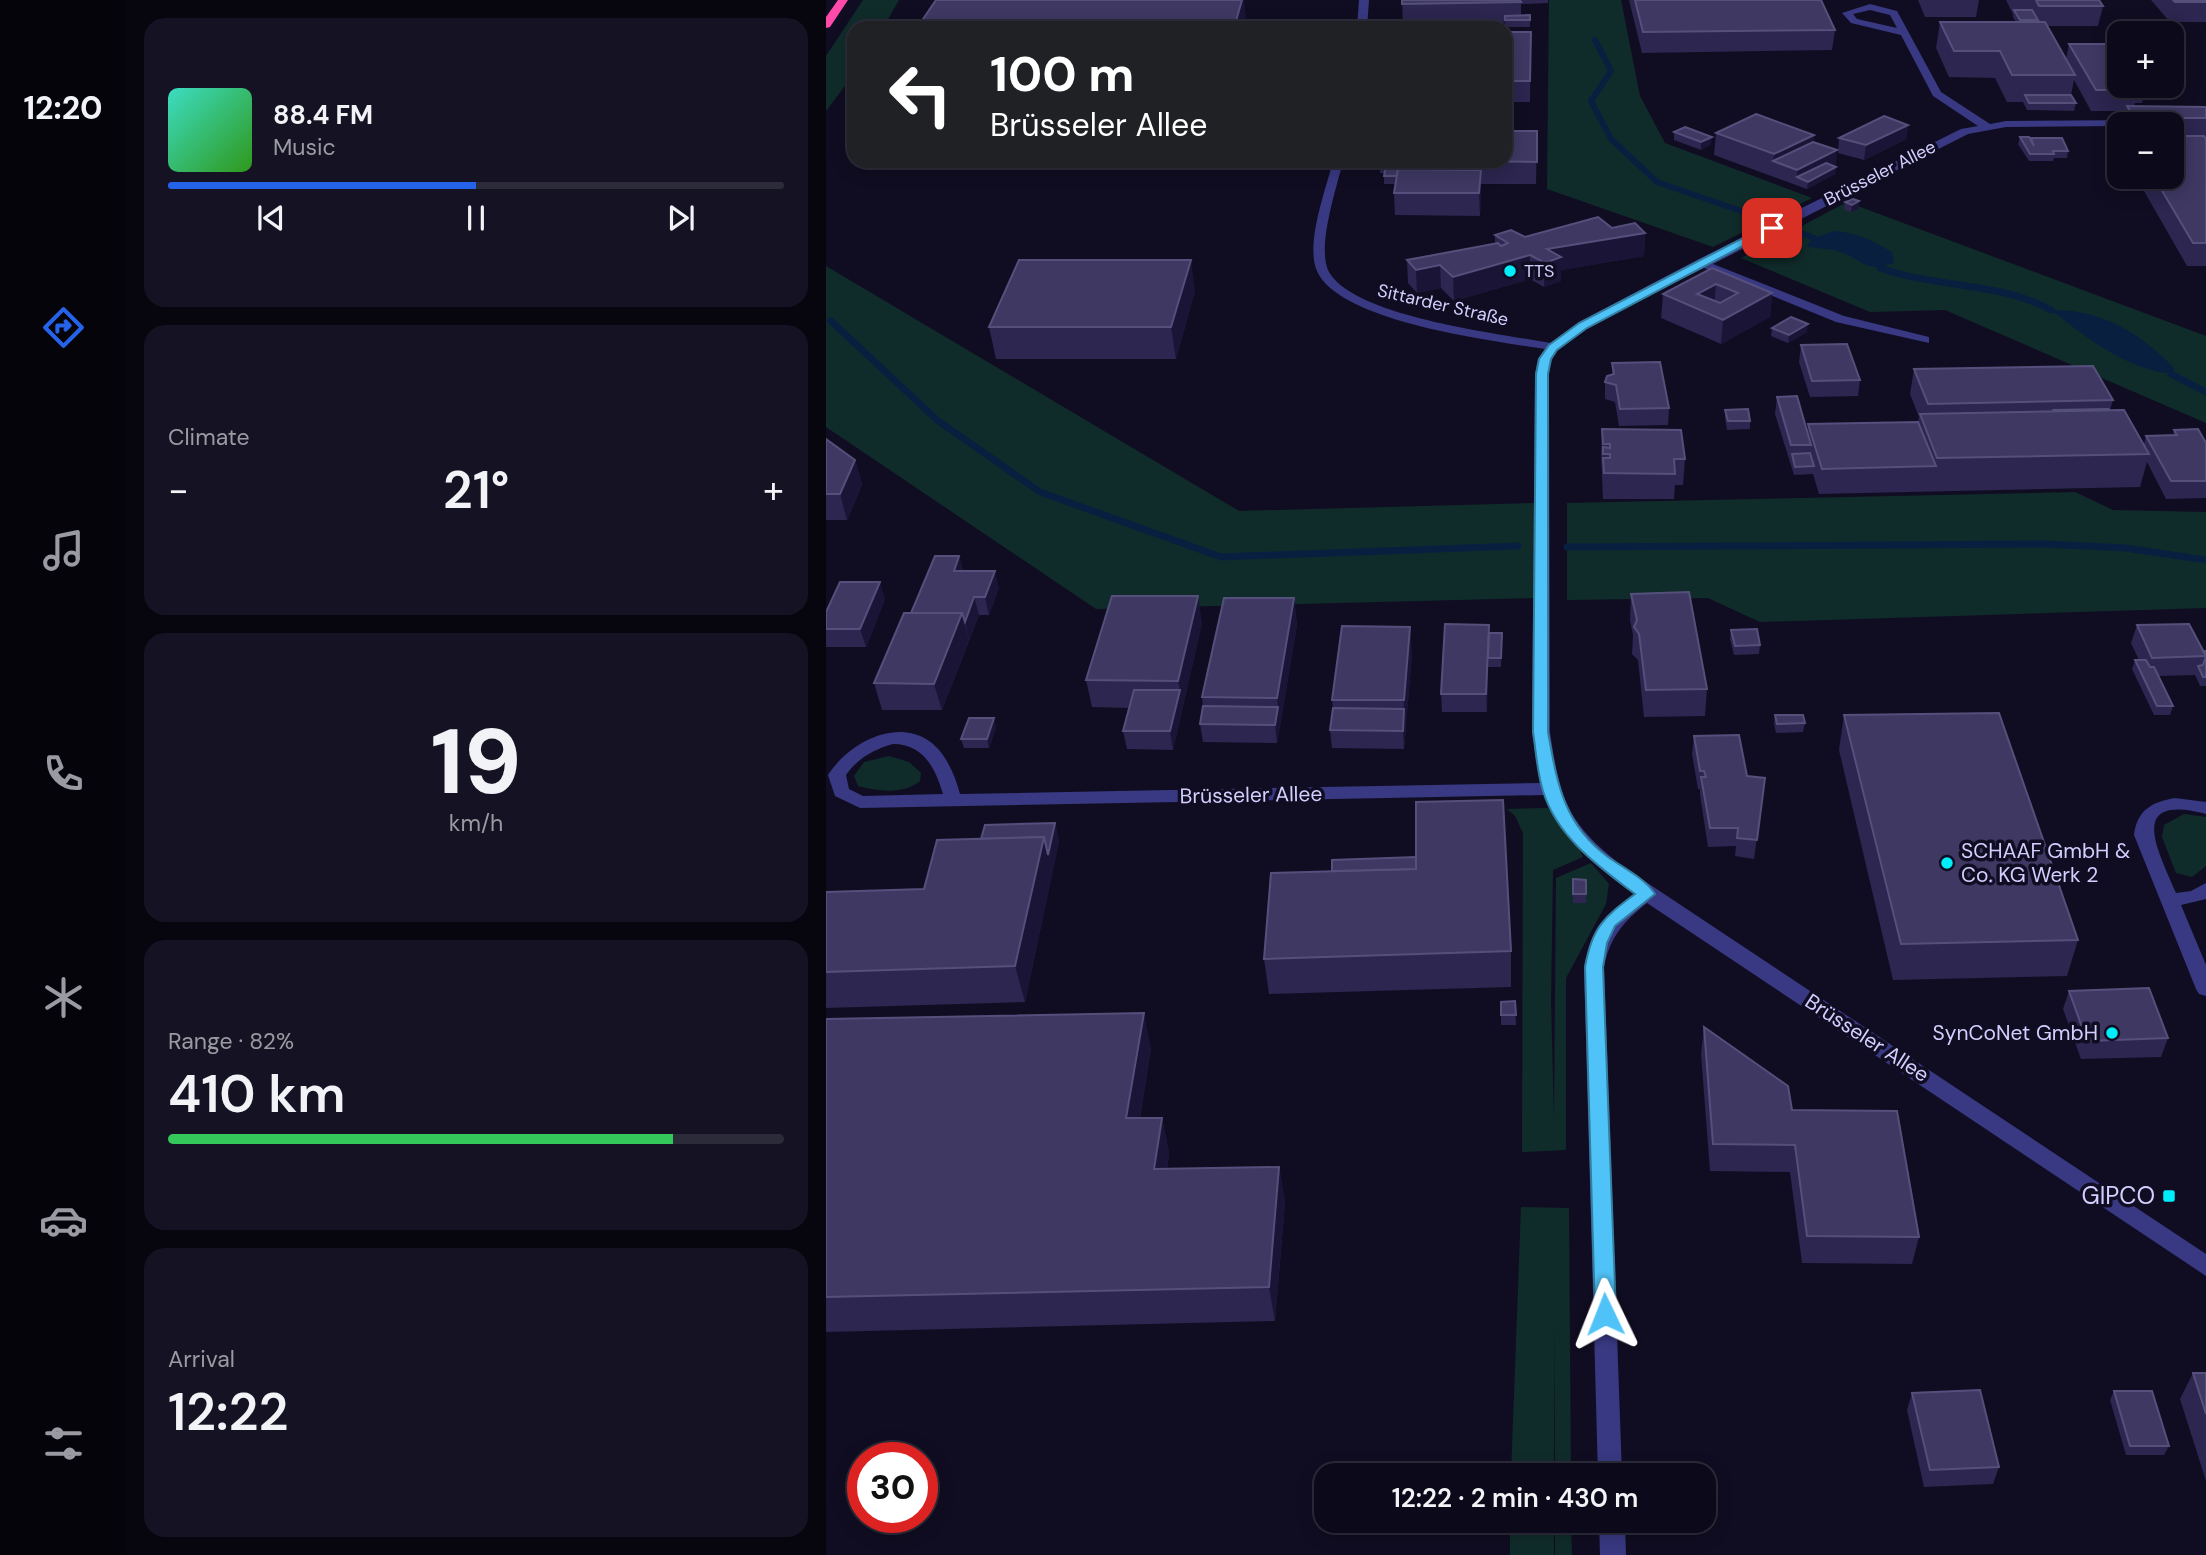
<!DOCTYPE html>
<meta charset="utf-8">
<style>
body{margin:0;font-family:"DM Sans",sans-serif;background:#151323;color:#f1f3f6;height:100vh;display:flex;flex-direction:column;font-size:26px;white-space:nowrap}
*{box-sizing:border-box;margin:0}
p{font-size:23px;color:#9a9aa2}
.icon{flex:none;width:38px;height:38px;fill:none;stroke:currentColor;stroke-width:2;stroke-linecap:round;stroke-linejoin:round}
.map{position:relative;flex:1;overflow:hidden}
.details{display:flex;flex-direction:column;gap:18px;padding:18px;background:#07060e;width:700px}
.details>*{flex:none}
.guide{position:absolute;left:21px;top:21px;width:665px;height:147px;border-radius:21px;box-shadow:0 4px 18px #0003,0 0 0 2px #2c2b39;background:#202124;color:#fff;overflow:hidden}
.controls{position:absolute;left:1281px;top:21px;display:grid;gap:14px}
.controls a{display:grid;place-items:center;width:77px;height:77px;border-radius:14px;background:#0c0a1a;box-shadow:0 4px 18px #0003,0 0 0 2px #2c2b39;font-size:35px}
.speed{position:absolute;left:21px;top:1442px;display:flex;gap:14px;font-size:35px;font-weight:700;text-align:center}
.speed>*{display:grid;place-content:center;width:91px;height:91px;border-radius:50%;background:#0c0a1a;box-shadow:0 4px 18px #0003,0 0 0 2px #2c2b39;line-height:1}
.speed .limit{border:10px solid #d22;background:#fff;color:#111}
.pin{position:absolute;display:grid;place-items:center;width:60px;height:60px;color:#fff;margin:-30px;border-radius:14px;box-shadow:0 4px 10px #0006}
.me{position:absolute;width:77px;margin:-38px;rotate:358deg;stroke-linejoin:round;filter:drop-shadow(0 0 5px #0008)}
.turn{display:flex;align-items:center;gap:24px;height:147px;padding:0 28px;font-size:32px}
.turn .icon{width:91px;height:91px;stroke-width:2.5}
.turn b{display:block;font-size:49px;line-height:60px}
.big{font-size:52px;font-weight:600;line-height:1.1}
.details .tile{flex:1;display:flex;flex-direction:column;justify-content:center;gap:10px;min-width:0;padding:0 24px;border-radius:21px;background:#151323}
.details .dial{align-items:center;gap:0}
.dial b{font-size:91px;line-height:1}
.song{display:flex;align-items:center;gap:21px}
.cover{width:84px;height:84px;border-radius:10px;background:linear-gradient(135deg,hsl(170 70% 55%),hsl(110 70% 35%))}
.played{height:7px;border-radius:4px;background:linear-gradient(90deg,#2563eb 50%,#2c2b39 50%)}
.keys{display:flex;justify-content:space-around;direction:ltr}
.heat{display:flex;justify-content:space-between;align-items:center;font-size:38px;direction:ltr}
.charge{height:10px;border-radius:5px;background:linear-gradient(90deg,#34c759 82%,#2c2b39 0)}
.trip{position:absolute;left:488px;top:1463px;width:402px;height:70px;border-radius:21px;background:#0c0a1a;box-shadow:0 4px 18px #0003,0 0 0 2px #2c2b39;font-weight:600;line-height:70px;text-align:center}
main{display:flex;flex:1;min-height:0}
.dock{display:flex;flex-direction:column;width:126px;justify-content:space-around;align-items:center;background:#05040a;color:#9a9aa2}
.dock .icon{width:49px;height:49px}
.dock .selected{color:#2563eb}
.dock b{font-size:32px;color:#f1f3f6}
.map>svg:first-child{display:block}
</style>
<main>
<nav class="dock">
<b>12:20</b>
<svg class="icon selected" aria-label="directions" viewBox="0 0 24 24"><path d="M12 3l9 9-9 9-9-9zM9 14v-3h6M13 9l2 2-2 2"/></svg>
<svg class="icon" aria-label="music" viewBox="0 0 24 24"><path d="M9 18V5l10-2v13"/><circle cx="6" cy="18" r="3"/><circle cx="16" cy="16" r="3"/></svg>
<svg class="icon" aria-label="phone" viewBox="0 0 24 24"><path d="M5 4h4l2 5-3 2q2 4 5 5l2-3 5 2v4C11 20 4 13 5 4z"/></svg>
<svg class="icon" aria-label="climate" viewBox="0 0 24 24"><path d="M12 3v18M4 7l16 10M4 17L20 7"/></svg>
<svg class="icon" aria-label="car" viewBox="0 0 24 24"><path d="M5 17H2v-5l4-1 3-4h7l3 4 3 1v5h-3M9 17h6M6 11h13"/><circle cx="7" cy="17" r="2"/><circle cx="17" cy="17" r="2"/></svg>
<svg class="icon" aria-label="filters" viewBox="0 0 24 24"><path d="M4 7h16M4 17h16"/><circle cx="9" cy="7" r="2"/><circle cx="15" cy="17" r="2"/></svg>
</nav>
<section class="details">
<div class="tile">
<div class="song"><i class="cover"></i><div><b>88.4 FM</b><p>Music</p></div></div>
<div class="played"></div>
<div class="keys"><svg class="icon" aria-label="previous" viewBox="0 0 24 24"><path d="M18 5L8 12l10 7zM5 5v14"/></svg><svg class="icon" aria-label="pause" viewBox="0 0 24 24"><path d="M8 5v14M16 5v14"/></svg><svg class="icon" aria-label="next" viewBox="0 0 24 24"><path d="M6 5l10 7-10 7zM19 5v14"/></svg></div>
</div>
<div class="tile"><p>Climate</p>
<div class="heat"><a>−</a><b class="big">21°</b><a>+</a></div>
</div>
<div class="tile dial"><b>19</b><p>km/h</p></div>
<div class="tile"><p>Range · 82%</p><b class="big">410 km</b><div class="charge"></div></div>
<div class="tile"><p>Arrival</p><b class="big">12:22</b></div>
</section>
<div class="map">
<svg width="1380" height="1555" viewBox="0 0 1380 1555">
<rect width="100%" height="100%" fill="#100d22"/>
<g fill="#102c2a">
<path d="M37,0H73L57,28H28V74L0,111V56Z"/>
<path d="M723,0H795L814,96L839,143L986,198L887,247L721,189Z"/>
<path d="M1021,202L1380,336V423L1119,310L1044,312L915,258Z"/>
<path d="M0,266L413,511L711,503V598L270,609L0,427Z"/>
<path d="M1249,492L1287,510L1380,512V608L934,622L882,598L741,600V503Z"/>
<path d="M63,756L83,762L95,773L94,781C77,795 51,791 32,786L28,776L38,762Z"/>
<path d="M722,808L748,838L757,857L727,870L725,1001L728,1118L730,878L765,863L783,884L780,904L740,978V1150L696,1152L697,833L689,816L681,809Z"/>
<path d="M1358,814L1380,817V866L1366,877L1350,873L1336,837L1338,825Z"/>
<path d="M695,1207L743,1208L745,1475H729V1320L728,1475H685Z"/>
<rect x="684" y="1521" width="44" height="34"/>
<path d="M729,1521H745L746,1555H729Z"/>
</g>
<g fill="#091f40">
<path d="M1008,231C1030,232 1047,241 1066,252L1068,263C1039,273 1039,261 1014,252C1004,248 991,249 980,246L988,238Z"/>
<path d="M1225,310C1275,309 1315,333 1349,369L1345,374C1298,368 1261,338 1225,310Z"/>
</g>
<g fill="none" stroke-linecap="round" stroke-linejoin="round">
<g stroke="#091f40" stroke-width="6">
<path d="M769,40L785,71L765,101L785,139L831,182L941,220"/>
<path d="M967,230L988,238"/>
</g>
<g stroke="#091f40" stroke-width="7">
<path d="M1054,268C1109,288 1175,282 1225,310"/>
<path d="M5,321L111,420L214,492L395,557L692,546"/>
<path d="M1345,374L1380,392"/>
<path d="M741,547L1219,544L1300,548L1380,560"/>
</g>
<g fill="#383982" fill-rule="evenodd">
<path d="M533,0H543L541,28H531Z"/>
<path d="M1044,4L1071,11L1115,92L1164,124L1180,121L1321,120L1326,123L1293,126L1180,127L1142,134L887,264L1018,316L1103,337V343L1010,322L878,268C837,289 764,318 733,349C726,356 724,365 723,374L724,732C734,802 742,824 799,868L1380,1254V1276L821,903C797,922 784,937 778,967L796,1475H772L758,967C766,934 781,914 808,894C771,867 736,839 718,795L34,808L9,796L2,775C21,745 66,719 100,739C119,750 129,775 134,794L714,783L706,732L709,374L712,359L719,349C668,341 513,322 491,271C479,244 500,189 507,161H517C511,187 490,248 503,272C529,317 675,334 725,343L753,322L871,260L1135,129L1152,126L1107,96L1075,35L1025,23L1016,13ZM1044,10L1064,15L1071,28L1031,19L1027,14ZM67,744C97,744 109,767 117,794L37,796L23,789L20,775C31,759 48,749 67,744Z"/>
<path d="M1349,798L1380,802V814C1299,793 1333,852 1350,893L1365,891L1380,883V899L1355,905L1380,965V996L1373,994L1370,989L1308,835C1311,810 1326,802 1349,798Z"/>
<path d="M773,1521H799L800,1555H774Z"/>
</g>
<path fill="#ff4aa9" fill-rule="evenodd" d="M12,0H22L4,27L0,28V17Z"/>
</g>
<g fill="#2c2650">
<path d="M576,0H722V3L695,4V15L704,20V27H679V22L577,23Z"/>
<path d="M803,0H995L1009,30L1006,50L816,53Z"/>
<path d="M1092,0H1153L1150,17H1099Z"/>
<path d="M1180,0H1273L1277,6L1272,26H1221L1240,59L1243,44L1293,86H1320L1316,103H1309L1308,106L1380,107V266H1361L1310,177H1346V124H1297L1300,111H1265L1248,80L1245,95L1250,103L1248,111L1201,110L1197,102H1181L1169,78L1123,77L1110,48L1114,22H1190L1187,17V14Z"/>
<path d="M1325,0H1380V22H1344Z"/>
<path d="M679,32H705L704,102H679Z"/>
<path d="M1082,125L1080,139L1038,160L1012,153L1013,138Z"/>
<path d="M711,131L710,184H655L654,216L569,215L568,193L570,184H558V173H554V161H679Z"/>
<path d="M848,132L885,144L875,150L848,140Z"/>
<path d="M890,133L988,135L987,142L1010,165L1008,166L1010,167L1009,174L981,189L888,155Z"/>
<path d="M1194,137L1205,140V138L1242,151L1241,158H1228L1227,161H1203L1192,144Z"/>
<path d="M34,161H307L306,163H35Z"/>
<path d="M1033,201L1032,209L1025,212L1018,210L1019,202Z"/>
<path d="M786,228L819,233L818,256L735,270V281L718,287L704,279L628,301L615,288L591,293L582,283L581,260L669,243V235L699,237Z"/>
<path d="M886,268L946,293L944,317L895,344L835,318L837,294Z"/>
<path d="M369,291L350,359H170L163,327Z"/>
<path d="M946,328L981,332L962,343L945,336Z"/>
<path d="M975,345L1034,380L1032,396L984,397L973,362Z"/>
<path d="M786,363L843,408L842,425L793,426L789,402L779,399V382L786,375Z"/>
<path d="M1088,369L1287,400L1284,410L1318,444L1320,436L1347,435L1348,430L1380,443V498L1340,499L1321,462L1314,487L993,494L987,474L968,475L949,414L951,397L981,432L982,424L1092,422L1093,417L1084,394Z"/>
<path d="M899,410L924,421V429L901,430L899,418Z"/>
<path d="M776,429L859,459L857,485H849L848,499H777L775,454Z"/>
<path d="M0,439L29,460L36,485L21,520H0Z"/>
<path d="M133,556L137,571L173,588L163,615H153L116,710H56L48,683L85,613Z"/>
<path d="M805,594L881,689L879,716L818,717L812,660L806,654L807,635L804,620Z"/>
<path d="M468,598L471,625L451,743L377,742L374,724L377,706L376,697Z"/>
<path d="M59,599L40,647H0V612Z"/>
<path d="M376,623L347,750L301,749L297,731L303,708L266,707L260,680Z"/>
<path d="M1311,625L1377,651H1380V686H1374L1369,675L1332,676L1347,706L1344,715H1328L1306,669L1309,660H1313L1305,643Z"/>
<path d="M905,630L934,645L933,654L908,655L904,639Z"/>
<path d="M676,633L675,667H662V666L661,712H616L615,694Z"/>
<path d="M586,653L578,749L506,748L504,730L507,708L506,700Z"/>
<path d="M949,715L979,723L977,732L950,733L948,724Z"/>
<path d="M1018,715L1252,940L1241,976L1067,980L1013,750Z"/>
<path d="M170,727L163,748H138L135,739Z"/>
<path d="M868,736L921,776L939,778L928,859L909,856L910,846L882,847L874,795V789H872L866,754Z"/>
<path d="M229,823L233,841L199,1002L0,1008V892L98,889L155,839Z"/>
<path d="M506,871L685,951V987L443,994L438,959Z"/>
<path d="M747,879L760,894V903H747Z"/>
<path d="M1243,991L1342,1038L1335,1057L1255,1059L1237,1009Z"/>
<path d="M689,1001L690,1025H675V1002Z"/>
<path d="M0,1019L325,1048L314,1118H336L343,1153L341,1169L453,1167L459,1202L449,1321L0,1332Z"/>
<path d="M878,1027L966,1110L1093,1237L1086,1264L976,1263L964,1172L884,1171L875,1054Z"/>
<path d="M1367,1373H1380V1481L1354,1399Z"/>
<path d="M1288,1391L1343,1446L1338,1455H1300L1284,1400Z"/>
<path d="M1086,1393L1173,1467L1167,1484L1098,1487L1081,1410Z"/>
</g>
<g fill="#1a1436">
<path d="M416,0H418L420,20L418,28H408Z"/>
<path d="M1082,125L1080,139L1038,160L1040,145Z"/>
<path d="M988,135L986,156L947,161L948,154Z"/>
<path d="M886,137L885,144L875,150V142Z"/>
<path d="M1011,150L1010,165L979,180L971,177V170Z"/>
<path d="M1010,167L1009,174L981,189L982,182Z"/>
<path d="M655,170V192L654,216L653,193Z"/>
<path d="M1033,201L1032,209L1025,212L1026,205Z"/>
<path d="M819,233L818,256L735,270V281L718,287L719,263L721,249Z"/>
<path d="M704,255V279L628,301L627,277Z"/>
<path d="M365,260L369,291L350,359L345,327Z"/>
<path d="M614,265L615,288L591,293L590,270Z"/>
<path d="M890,284L888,307L871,294Z"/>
<path d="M946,293L944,317L895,344L897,320Z"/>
<path d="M982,324L981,332L962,343L963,335Z"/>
<path d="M29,460L36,485L21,520L14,494Z"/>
<path d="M133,556L138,574L128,571Z"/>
<path d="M169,571L173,588L163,615L159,597Z"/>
<path d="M54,582L59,599L40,647L34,629Z"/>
<path d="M372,596L376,623L347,750L344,731L354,690L352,681Z"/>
<path d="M148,597L153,615L143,640L139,622Z"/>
<path d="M468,598L471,625L451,743L449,725L452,707L451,698Z"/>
<path d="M136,613L143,640L116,710L108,684Z"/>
<path d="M663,625L662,666L661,712L660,694Z"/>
<path d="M584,627L586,653L578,749L577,731L578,700Z"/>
<path d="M168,718L170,727L163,748L161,739Z"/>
<path d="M229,823L233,841L199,1002L189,966L218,837Z"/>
<path d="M318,1013L325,1048L308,1154L300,1118Z"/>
<path d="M336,1118L343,1153L336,1205L328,1169Z"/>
<path d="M453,1167L459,1202L449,1321L443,1287Z"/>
</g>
<g fill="#3e3863" stroke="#55507b" stroke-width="2" fill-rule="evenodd">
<path d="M110,0H416L408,28H91Z"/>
<path d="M576,0H694L695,2L576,4Z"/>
<path d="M809,0H995L1009,30L817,32Z"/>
<path d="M1210,0H1273L1277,6H1213Z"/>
<path d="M1347,0H1380V2H1349Z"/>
<path d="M1188,10H1206L1212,20H1194Z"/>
<path d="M704,15V20H679V16Z"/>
<path d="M1114,22H1219L1249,75H1186L1174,51H1128Z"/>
<path d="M679,32H705L704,81H679Z"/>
<path d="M1243,44H1293V86H1310L1312,90H1270Z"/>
<path d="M1199,95H1245L1250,103H1203Z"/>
<path d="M1301,106L1380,107V118H1308Z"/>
<path d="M930,114L988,135L948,154L890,133Z"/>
<path d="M1058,116L1082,125L1040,145L1013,138Z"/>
<path d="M859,127L886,137L875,142L848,132Z"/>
<path d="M679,131H711V162L646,161H679Z"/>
<path d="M1346,136H1378L1380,139V243H1367L1328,177H1346Z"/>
<path d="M1194,137H1203L1208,146L1205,138H1236L1242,151H1227L1228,154H1204Z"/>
<path d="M987,142L1011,150L971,170L947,161Z"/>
<path d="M554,161H576L575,169H572L571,176H558L560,165H554Z"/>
<path d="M576,161H646L645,169H575Z"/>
<path d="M1000,163L1010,167L982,182L971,177Z"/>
<path d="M572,169L655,170L653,193H568Z"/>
<path d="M1027,199L1033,201L1026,205L1019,202Z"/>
<path d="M772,217L786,228L809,223L819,233L721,249L735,257L719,263L704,255L627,277L614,265L590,270L581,260L672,243L675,246L682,243L669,235L685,230L699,237Z"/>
<path d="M193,260H365L345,327H163Z"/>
<path d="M886,268L946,293L897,320L837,294ZM890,284L912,293L894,303L871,294Z"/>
<path d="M965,317L982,324L963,335L946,328Z"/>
<path d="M1021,344L1034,380L986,381L975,345Z"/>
<path d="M834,362L843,408L794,409L790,385L779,382L781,376L788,374L786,363Z"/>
<path d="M1267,366L1287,400L1102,404L1088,369Z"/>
<path d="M971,396L985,445H965L951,397Z"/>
<path d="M922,409L924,421H902L899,410Z"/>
<path d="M1282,409L1284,410L1229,411L1228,410Z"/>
<path d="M1298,410L1323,454L1111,458L1094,414Z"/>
<path d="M1092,422L1110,466L996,469L982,424Z"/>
<path d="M776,429L855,430L859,459H848L849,474L778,473L777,458H784V454H777V447L784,448V444H777Z"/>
<path d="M1372,429L1380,443V481H1345L1320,436L1351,435L1348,430Z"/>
<path d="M0,439L29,460L14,494H0Z"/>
<path d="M984,453L988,466L969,467L966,454Z"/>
<path d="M109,556H133L128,571H169L159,597H148L139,622L136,613H85Z"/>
<path d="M14,582H54L34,629H0V612Z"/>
<path d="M863,592L881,689L820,690L813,634L808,627L811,620L805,594Z"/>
<path d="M286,596H372L352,681L260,680Z"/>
<path d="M398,598H468L451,698L376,697Z"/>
<path d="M78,613H136L108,684L48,683Z"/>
<path d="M619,624L663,625L660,694H615Z"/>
<path d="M1363,624L1380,656L1326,658L1311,625Z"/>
<path d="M516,626L584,627L578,700H506Z"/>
<path d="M931,629L934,645L909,646L905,630Z"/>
<path d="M663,633H676L675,658H662Z"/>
<path d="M1377,651H1380V677H1377L1372,666L1377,665L1380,656Z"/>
<path d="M1309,660H1320L1324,667H1328L1347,706H1331Z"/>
<path d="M308,690H354L344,731H297Z"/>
<path d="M377,706L452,707L449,725L374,724Z"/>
<path d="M507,708L578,709L577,731L504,730Z"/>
<path d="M1173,713L1252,940L1075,944L1018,715Z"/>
<path d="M949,715H977L979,723L951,724Z"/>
<path d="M143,718H168L161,739H135Z"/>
<path d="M913,735L921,776L939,778L931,840L911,838L912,828H884L875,777H880L878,771H874L868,736Z"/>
<path d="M677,800L685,951L438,959L445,873L590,869V802Z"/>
<path d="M229,823L222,855L218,837L155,839L159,825Z"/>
<path d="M218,837L189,966L0,972V892L98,889L111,840Z"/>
<path d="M590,857V869L506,871V860Z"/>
<path d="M747,879L760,880V894H747Z"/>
<path d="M1323,988L1342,1038L1261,1041L1243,991Z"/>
<path d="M689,1001L690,1015H675V1002Z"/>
<path d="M318,1013L300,1118H336L328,1169L453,1167L443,1287L0,1297V1019Z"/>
<path d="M878,1027L962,1086L966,1110L1071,1111L1093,1237L981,1236L969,1145L887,1144Z"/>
<path d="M1367,1373H1380V1414Z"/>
<path d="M1154,1390L1173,1467L1104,1470L1086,1393Z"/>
<path d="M1288,1391H1326L1343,1446H1304Z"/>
</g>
<path fill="#4fc3f7" stroke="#337fa1" stroke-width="2" d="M942,225L951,228L761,328L731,350L725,359L722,374V732C731,782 737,824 782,857C796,867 820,879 829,894L789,926L781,943L777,967L790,1314L787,1320L779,1323L772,1320L769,1314L759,967C766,927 778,917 809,894C772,866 731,837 717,791C711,772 710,751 707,732L710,374L713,359L723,345L753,323Z"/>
<g fill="#00edfa" stroke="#100d22" stroke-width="2.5">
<circle cx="684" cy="271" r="7"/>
<circle cx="1121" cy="863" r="7"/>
<circle cx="1286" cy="1033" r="7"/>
<rect x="1336" y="1189" width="14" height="14" rx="3.5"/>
</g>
<g text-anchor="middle" stroke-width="7" stroke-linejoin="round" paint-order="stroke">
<g font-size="18" fill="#d2cfff" stroke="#100d22">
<text transform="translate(1054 173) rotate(-27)" y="6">Brüsseler Allee</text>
<text transform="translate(617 305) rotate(13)" y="6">Sittarder Straße</text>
</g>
<g font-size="18" fill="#d2cfff" stroke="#100d22" text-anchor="start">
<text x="698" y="277">TTS</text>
</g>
<g font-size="21" fill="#d2cfff" stroke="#100d22">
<text transform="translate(425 795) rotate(-1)" y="7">Brüsseler Allee</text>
<text transform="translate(1041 1038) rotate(33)" y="7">Brüsseler Allee</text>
</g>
<g font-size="21" fill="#d2cfff" stroke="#100d22" text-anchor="start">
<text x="1135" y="858">SCHAAF GmbH &amp;<tspan x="1135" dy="24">Co. KG Werk 2</tspan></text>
<text x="1272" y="1040" text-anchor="end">SynCoNet GmbH</text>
</g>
<g font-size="24" fill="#d2cfff" stroke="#100d22" text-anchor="end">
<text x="1329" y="1204">GIPCO</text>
</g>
</g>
</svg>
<div class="controls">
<a>+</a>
<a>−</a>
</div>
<div class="speed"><div class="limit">30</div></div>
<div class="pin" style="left:946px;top:228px;background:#d93025"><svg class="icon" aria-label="arrive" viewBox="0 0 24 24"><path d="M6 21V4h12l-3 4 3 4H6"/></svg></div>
<svg class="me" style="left:779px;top:1314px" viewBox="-20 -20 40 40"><path d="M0-17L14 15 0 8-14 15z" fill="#4fc3f7" stroke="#fff" stroke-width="4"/></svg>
<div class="trip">12:22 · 2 min · 430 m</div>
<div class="guide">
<div class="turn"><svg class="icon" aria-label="left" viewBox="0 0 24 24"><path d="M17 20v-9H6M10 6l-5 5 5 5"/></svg><div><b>100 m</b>Brüsseler Allee</div></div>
</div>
</div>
</main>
